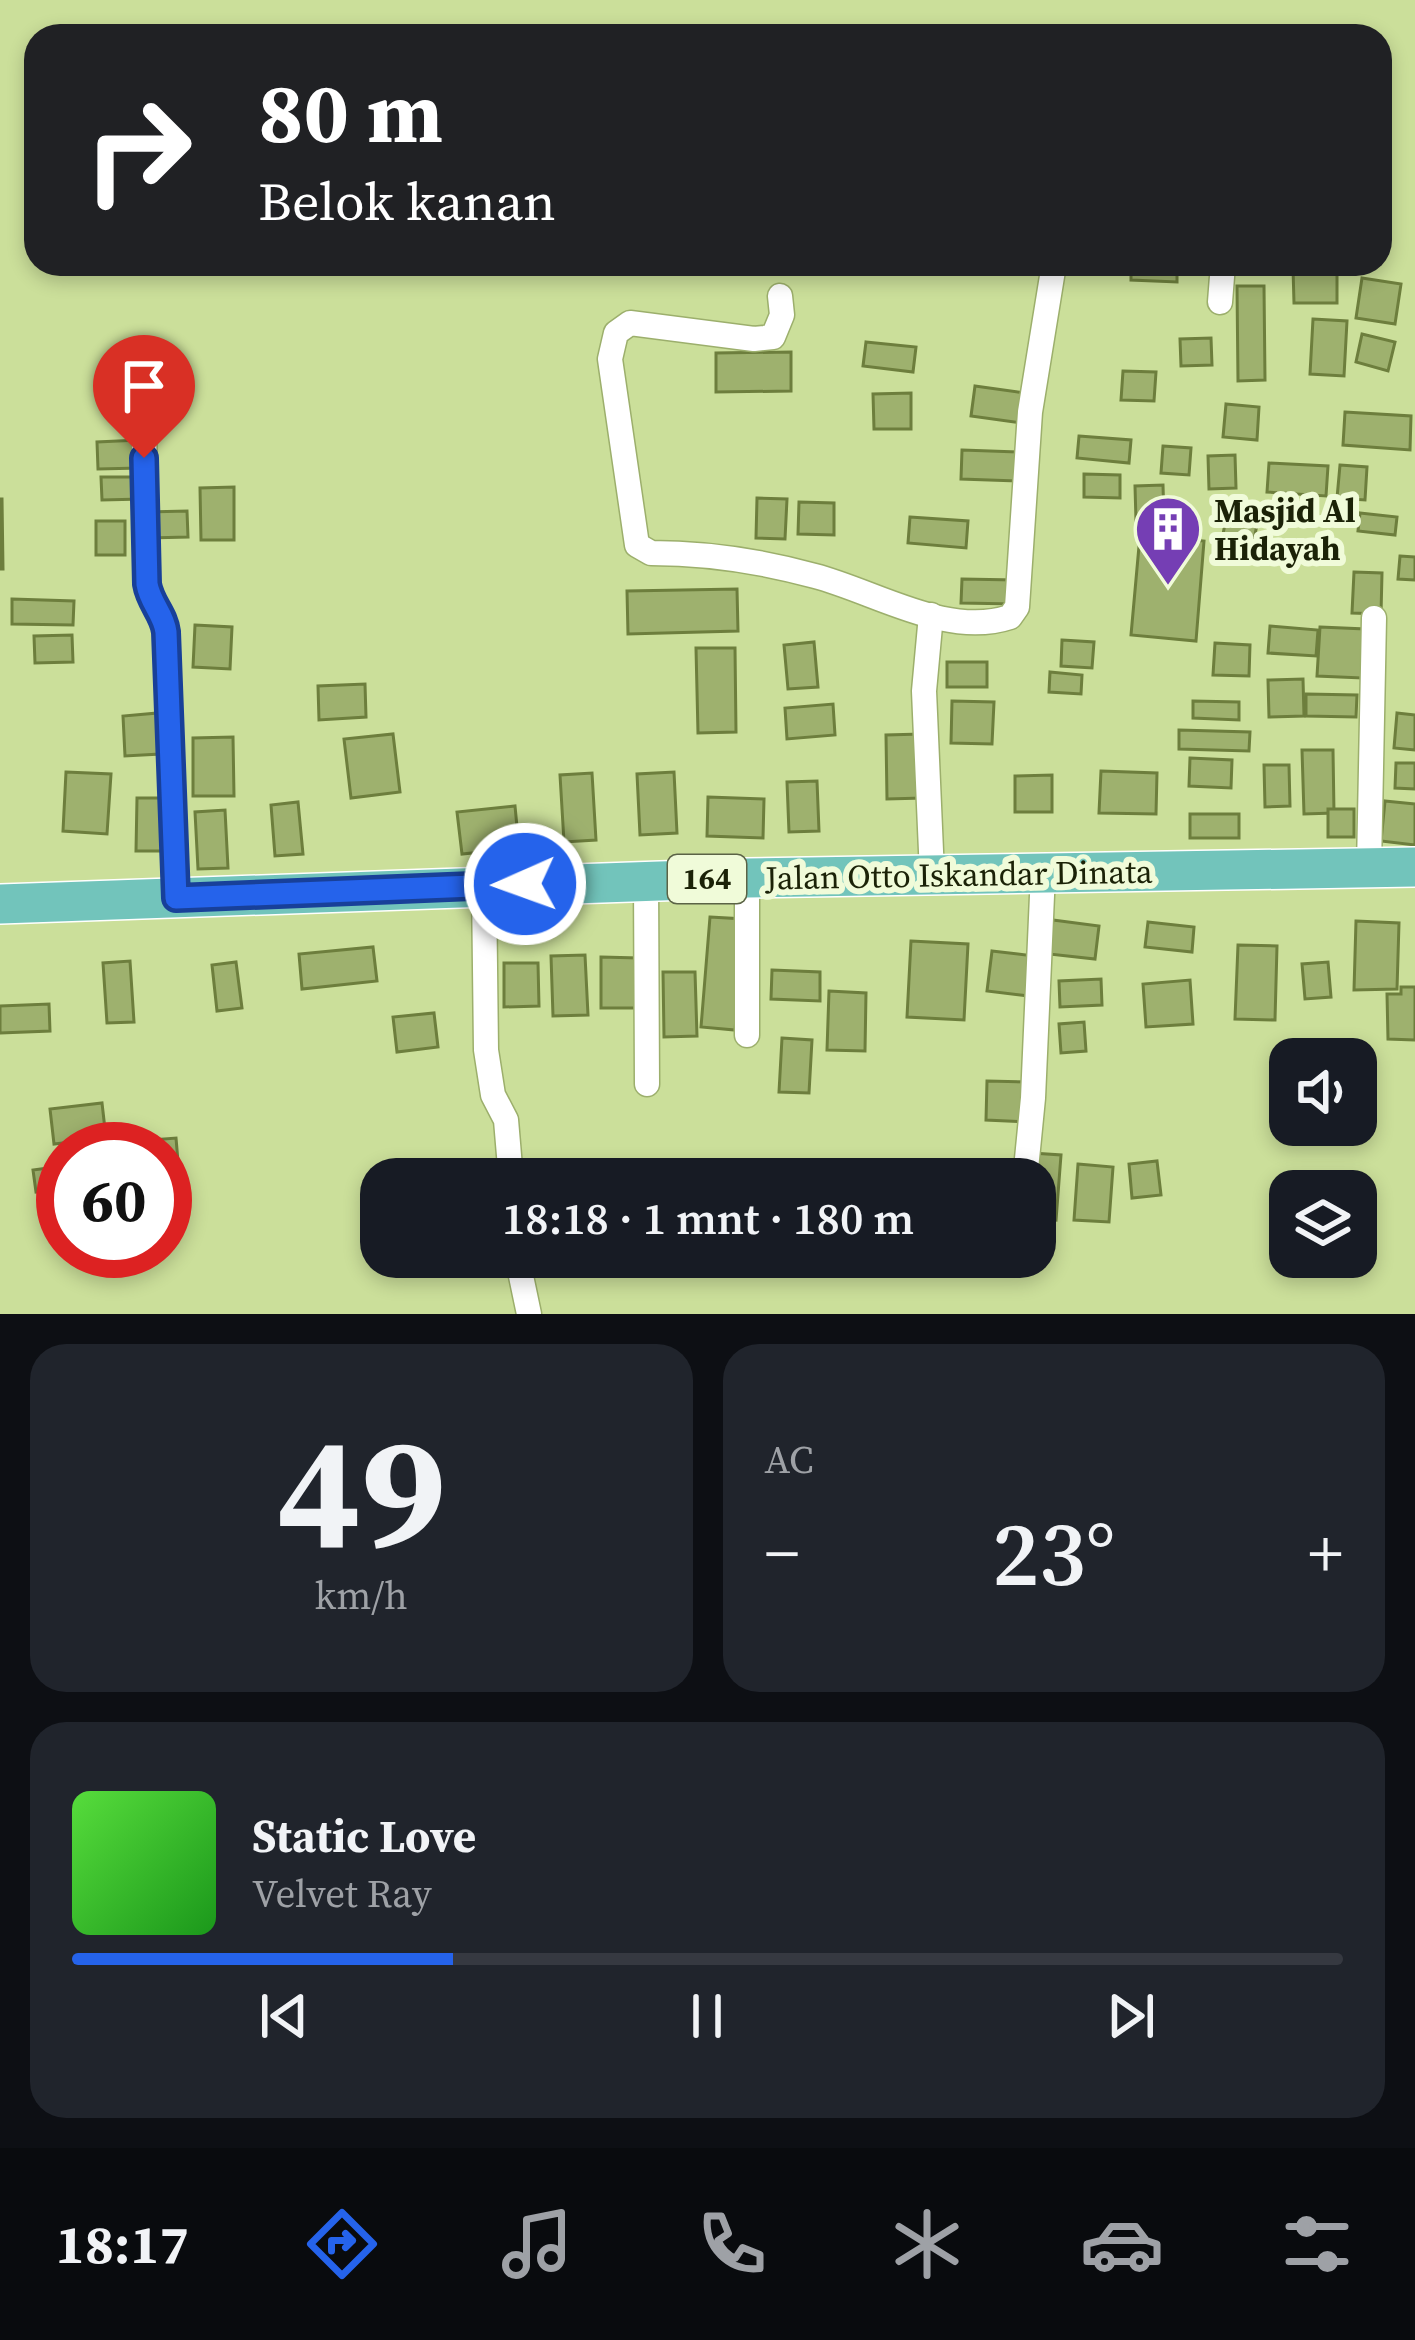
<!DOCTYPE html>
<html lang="id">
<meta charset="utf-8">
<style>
body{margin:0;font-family:"Source Serif 4",serif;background:#20242c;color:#f1f3f6;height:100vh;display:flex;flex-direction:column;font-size:45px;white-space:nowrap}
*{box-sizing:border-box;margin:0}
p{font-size:39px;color:#9ea1a6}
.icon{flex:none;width:66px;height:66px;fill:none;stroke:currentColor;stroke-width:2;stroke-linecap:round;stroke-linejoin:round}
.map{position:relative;height:1314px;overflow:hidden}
.panel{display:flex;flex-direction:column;gap:30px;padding:30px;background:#0d0f14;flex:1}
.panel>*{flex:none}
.hud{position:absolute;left:24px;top:24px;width:1368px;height:252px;border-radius:36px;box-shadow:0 6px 18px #0003;background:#202124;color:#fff;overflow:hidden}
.buttons{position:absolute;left:1269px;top:1038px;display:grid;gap:24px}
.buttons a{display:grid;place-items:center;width:108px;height:108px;border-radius:24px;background:#171b24;box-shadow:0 6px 18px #0003;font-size:60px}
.speed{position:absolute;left:36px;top:1122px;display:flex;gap:24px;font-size:60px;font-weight:700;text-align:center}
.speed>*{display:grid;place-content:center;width:156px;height:156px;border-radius:50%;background:#171b24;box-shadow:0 6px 18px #0003;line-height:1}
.speed .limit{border:18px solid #d22;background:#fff;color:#111}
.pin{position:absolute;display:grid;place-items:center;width:102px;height:102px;color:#fff;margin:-123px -51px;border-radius:50% 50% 50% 0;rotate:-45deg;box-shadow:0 0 12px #0007}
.pin .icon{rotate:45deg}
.me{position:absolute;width:132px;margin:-66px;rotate:268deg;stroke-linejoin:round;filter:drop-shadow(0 0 9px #0008)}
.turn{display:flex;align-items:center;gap:42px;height:252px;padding:0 36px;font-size:54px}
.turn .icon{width:156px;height:156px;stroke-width:2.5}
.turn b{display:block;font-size:84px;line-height:102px}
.big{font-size:90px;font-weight:600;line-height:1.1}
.panel .card{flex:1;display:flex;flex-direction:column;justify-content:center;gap:18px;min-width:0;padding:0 42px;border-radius:36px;background:#20242c}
.panel .dial{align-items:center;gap:0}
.dial b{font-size:156px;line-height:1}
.song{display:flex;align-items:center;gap:36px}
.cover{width:144px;height:144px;border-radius:18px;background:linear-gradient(135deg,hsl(110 70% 55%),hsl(120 70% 35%))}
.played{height:12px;border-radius:6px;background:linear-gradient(90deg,#2563eb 30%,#363941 30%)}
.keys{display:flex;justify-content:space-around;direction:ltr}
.heat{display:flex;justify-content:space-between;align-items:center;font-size:66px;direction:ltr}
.panel .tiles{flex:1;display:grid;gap:30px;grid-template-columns:1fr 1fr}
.card:last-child{grid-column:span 2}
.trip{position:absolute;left:360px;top:1158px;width:696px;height:120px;border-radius:36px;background:#171b24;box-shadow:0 6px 18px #0003;font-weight:600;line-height:120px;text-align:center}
.tabs{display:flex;height:192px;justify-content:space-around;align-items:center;background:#090b0e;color:#9ea1a6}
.tabs .icon{width:84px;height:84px}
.tabs .selected{color:#2563eb}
.tabs b{font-size:54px;color:#f1f3f6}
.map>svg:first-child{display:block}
</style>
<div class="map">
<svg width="1415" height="1314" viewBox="0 0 1415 1314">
<rect width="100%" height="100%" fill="#cbdf9a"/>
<g fill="#9eb16e" stroke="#6d7e3d" stroke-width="3">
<path d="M1131,264H1177V282L1131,280Z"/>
<path d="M1337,267V303H1294L1293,268Z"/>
<path d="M1362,278L1401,284L1395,324L1356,318Z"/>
<path d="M1237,286H1264L1265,380L1238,381Z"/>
<path d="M1313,319L1347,321L1344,376L1310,374Z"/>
<path d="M1362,334L1395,342L1388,371L1356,362Z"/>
<path d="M1211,338L1212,365L1181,366L1180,339Z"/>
<path d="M866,342L916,347L913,372L863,366Z"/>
<path d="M791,352V391L716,392V353Z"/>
<path d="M1123,371L1156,372L1154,401L1121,400Z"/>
<path d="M975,386L1025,393L1021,423L971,416Z"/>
<path d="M911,393V429H874L873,394Z"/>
<path d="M1226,404L1259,407L1257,440L1223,437Z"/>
<path d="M1345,412L1411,416L1410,450L1343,445Z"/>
<path d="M1079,436L1131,440L1129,463L1077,458Z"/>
<path d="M139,440L140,468L98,469L97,442Z"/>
<path d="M1163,446L1191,448L1189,475L1161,473Z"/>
<path d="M962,450L1018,452L1017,481L961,479Z"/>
<path d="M1235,455L1236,488L1209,489L1208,456Z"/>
<path d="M1269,463L1328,466L1326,496L1267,492Z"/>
<path d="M1340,465L1367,467L1365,500L1337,498Z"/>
<path d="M1084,474L1120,475V498L1084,497Z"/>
<path d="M101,477H141L142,499L102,500Z"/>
<path d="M1163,485L1164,520L1136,521L1135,486Z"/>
<path d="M234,487V540H201L200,488Z"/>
<path d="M757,498L787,499L785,539L756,538Z"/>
<path d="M0,499H2L3,569H0Z"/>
<path d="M799,502L834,503V535L798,534Z"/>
<path d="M1229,504L1260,509L1253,545L1222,539Z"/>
<path d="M187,511L188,537L148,538L147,512Z"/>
<path d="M1360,513L1397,517L1395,535L1358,531Z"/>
<path d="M910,517L968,521L966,548L908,543Z"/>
<rect x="96" y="521" width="29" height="34"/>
<path d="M1140,535L1204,541L1196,641L1131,635Z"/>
<path d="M1400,556L1415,557V580L1398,579Z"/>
<path d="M1354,572L1382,573L1381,614L1352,613Z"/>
<path d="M962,579L1015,580V604L961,603Z"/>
<path d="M737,589L738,631L628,634L627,591Z"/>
<path d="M12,599L74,601L73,625L12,624Z"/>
<path d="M195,625L232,627L230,669L193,667Z"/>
<path d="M1270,626L1318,630L1316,656L1268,653Z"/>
<path d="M1320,627L1365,629L1362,678L1317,676Z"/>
<path d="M72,635L73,662L35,663L34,636Z"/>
<path d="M1062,640L1094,642L1092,668L1061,666Z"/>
<path d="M814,642L818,687L788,689L784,645Z"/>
<path d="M1215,643L1250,645L1249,676L1213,675Z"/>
<path d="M696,648H735L736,732L698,733Z"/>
<rect x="947" y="662" width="40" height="25"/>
<path d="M1050,672L1082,675L1081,694L1049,692Z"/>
<path d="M1303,679L1304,716L1269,717L1268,680Z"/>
<path d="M365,684L366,717L319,720L318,686Z"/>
<path d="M1306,694L1357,695L1356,717L1306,716Z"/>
<path d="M952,701L994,702L992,744L951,743Z"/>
<path d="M1193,701L1239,702V720L1193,718Z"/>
<path d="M833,704L835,735L787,739L785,708Z"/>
<path d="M158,713L160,754L125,756L123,716Z"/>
<path d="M1397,713L1415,715V750L1394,748Z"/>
<path d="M1179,730L1250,732L1249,751L1179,749Z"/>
<path d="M393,734L400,792L351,798L344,739Z"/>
<path d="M921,734L923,798L887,799L886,735Z"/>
<path d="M233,737L234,796H193V738Z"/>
<path d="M1302,750H1333L1334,813L1304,814Z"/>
<path d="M1190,758L1232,760L1231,788L1189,786Z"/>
<path d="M1396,763H1415V789L1395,788Z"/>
<path d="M1264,765H1289L1290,806L1265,807Z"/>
<path d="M1101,771L1157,773L1156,814L1099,813Z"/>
<path d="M66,772L111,774L107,834L63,831Z"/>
<path d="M674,772L677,833L640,835L637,774Z"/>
<path d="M592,773L596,840L564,842L560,775Z"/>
<path d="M1052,775V812H1015V776Z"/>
<path d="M817,781L819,831L789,832L787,782Z"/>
<path d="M708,797L764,799L763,838L707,836Z"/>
<path d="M137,798H167L166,851H136Z"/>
<path d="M1385,801L1415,804V845L1381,841Z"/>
<path d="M298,802L303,854L275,856L271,805Z"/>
<path d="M515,806L519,848L462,854L457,812Z"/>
<rect x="1328" y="809" width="26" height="28"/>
<path d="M225,810L228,868L198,869L195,812Z"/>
<rect x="1190" y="814" width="49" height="24"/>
<path d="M710,917L744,919L735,1030L701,1027Z"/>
<path d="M1053,920L1099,926L1095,959L1049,954Z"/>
<path d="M1356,921L1399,923L1397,989L1354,990Z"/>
<path d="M1148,922L1194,927L1192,952L1145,947Z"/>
<path d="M911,941L968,944L964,1020L907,1017Z"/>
<path d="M1238,945L1277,946L1275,1020L1235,1019Z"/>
<path d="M373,947L377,981L302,989L299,954Z"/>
<path d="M992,951L1034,956L1029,996L987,991Z"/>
<path d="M585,955L588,1015L553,1016L551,956Z"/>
<path d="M601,957L638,958L637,1008H601Z"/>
<path d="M130,961L134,1022L107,1023L103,963Z"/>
<path d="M236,962L242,1008L217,1011L212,965Z"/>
<path d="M1328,962L1331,997L1305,999L1302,964Z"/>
<path d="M504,963H538L539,1006L504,1007Z"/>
<path d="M772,970L820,972V1001L771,999Z"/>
<path d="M663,972H695L697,1036L664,1037Z"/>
<path d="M1101,979L1102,1005L1060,1007L1059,981Z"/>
<path d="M1190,980L1193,1024L1146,1027L1143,984Z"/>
<path d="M1401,987H1415V1040L1388,1039L1387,994H1401Z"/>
<path d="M829,991L866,993L865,1051L827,1050Z"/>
<path d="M49,1004L50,1031L0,1033V1006Z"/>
<path d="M434,1013L438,1047L397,1052L393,1017Z"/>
<path d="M1084,1022L1086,1051L1061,1053L1059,1024Z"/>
<path d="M782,1038L812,1040L809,1093L779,1092Z"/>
<path d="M987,1081L1028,1082L1026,1122L986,1120Z"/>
<path d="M102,1103L106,1138L54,1144L50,1109Z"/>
<path d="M176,1138L181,1197L165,1199V1149H140V1141Z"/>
<path d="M1032,1153L1061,1155L1056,1220L1035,1218Z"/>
<path d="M1157,1161L1161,1195L1132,1198L1129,1164Z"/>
<path d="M1078,1164L1113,1167L1109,1222L1074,1220Z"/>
<path d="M63,1166V1188L36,1192L33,1170Z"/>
</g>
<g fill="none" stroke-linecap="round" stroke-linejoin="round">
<g stroke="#9caf6c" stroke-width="27">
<g id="street">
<path d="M780,296L782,315L773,337L754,339L630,323L616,333L610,359L637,545L651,553C705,553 764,562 815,576C876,592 947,638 1010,617L1017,607L1030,412L1054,264"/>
<path d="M1220,302L1223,264"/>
<path d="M143,374L147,585L167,632L175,899"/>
<path d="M931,615L924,691L932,874"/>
<path d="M1369,867L1374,618"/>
<path d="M747,878V1035"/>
<path d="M646,881L647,1084"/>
<path d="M484,885L486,1050L493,1095L506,1120L511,1179"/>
<path d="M1025,1179L1033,1098L1043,873"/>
<path d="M517,1257L529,1314"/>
<path d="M1017,1260V1257"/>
</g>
</g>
<g stroke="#fff" stroke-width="42">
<path id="primary" d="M0,904L747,878L1415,867"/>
</g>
<use href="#street" stroke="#fff" stroke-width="24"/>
<use href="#primary" stroke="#72c4bb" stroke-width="39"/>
</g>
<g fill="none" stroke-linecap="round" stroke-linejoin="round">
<g stroke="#184099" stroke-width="30">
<path id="route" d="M144,458L147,584C150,603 164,614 166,632L176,898L525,884"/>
</g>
<use href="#route" stroke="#2563eb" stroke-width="21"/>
</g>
<defs>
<g id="building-pin" transform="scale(3.45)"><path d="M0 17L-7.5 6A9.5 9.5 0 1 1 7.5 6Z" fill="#753eb4" stroke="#f0fbd9"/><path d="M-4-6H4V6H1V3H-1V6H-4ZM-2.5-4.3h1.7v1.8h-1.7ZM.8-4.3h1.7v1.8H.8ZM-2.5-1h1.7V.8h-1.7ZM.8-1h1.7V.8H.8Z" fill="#fff"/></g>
</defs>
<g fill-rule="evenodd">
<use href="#building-pin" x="1168" y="529"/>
</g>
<g text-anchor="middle" stroke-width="12" stroke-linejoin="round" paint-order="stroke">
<rect fill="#f0fbd9" stroke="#5b6346" stroke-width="3" x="668" y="855" width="78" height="48" rx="9"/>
<g font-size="30" font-weight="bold" fill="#1b2207">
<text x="707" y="889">164</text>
</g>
<g font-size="33" font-weight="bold" fill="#1b2207" stroke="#f0fbd9" text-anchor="start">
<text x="1214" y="522">Masjid Al<tspan x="1214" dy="38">Hidayah</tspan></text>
</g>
<g font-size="33" fill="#1b2207" stroke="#f0fbd9">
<text transform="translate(959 874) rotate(-1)" y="12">Jalan Otto Iskandar Dinata</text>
</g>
</g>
</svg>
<div class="buttons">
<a><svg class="icon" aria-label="sound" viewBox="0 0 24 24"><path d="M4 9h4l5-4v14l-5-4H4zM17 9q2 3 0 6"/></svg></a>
<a><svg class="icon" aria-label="layers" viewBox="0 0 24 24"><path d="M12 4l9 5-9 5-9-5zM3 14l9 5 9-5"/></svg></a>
</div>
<div class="speed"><div class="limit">60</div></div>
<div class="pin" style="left:144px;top:458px;background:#d93025"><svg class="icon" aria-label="arrive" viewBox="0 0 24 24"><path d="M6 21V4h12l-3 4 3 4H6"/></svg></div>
<svg class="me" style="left:525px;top:884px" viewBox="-20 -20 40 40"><circle r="17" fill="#2563eb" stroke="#fff" stroke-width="3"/><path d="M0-11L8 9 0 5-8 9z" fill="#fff"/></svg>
<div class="trip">18:18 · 1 mnt · 180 m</div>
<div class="hud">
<div class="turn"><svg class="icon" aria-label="right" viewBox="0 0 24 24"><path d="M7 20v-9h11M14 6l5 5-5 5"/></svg><div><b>80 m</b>Belok kanan</div></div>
</div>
</div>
<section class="panel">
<div class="tiles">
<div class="card dial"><b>49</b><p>km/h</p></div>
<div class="card"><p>AC</p>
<div class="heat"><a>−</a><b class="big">23°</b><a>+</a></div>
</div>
<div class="card">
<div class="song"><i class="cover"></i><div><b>Static Love</b><p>Velvet Ray</p></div></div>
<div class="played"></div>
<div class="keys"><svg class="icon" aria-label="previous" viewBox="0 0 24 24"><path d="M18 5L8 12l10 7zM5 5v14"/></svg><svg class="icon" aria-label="pause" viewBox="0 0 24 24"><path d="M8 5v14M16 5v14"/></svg><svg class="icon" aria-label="next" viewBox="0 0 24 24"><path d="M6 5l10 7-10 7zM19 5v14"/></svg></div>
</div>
</div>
</section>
<nav class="tabs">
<b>18:17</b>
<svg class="icon selected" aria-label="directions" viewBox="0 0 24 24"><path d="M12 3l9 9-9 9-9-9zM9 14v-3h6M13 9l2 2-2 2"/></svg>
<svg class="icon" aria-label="music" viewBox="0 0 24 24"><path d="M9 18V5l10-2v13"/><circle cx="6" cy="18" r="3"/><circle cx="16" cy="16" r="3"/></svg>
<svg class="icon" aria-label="phone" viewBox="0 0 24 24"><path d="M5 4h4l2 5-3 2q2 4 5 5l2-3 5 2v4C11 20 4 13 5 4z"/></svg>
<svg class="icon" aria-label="climate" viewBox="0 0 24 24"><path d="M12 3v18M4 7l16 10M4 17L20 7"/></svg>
<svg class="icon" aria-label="car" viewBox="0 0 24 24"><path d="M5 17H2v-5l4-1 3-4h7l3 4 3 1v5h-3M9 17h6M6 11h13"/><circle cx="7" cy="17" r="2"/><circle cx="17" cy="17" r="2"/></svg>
<svg class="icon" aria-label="filters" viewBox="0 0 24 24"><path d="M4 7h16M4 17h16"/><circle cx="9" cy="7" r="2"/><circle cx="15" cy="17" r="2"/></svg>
</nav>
